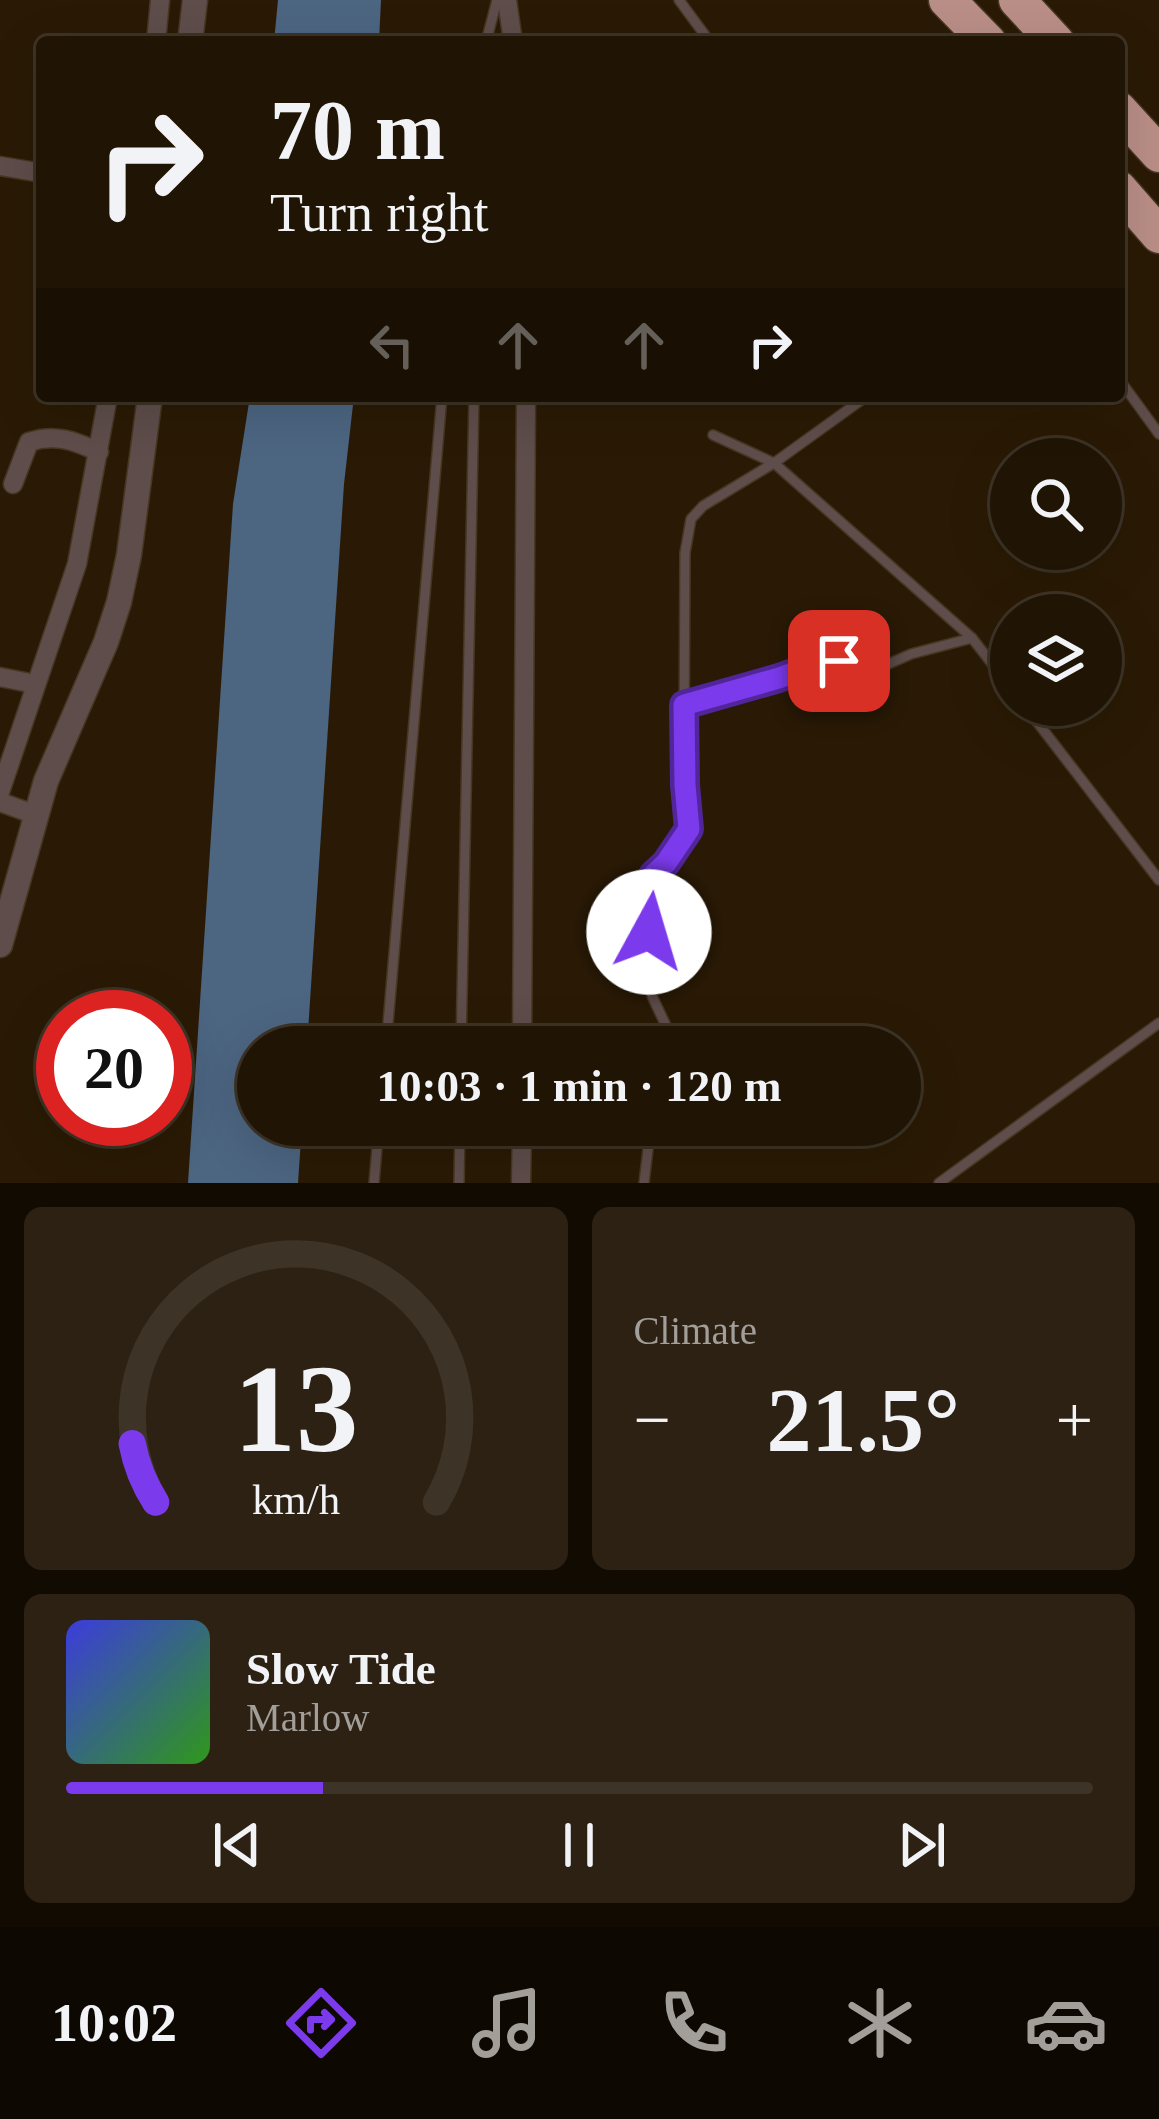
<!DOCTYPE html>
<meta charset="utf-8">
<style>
body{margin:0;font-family:"Times New Roman",serif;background:#2d2113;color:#f1f3f6;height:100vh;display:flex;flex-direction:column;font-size:45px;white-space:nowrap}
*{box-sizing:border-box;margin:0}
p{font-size:39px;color:#a29e9a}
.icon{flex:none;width:66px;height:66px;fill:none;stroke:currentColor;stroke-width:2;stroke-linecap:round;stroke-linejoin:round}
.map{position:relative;height:1183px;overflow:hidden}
.details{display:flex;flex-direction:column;gap:24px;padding:24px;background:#120b02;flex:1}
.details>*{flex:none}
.banner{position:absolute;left:36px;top:36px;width:1089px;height:366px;border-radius:12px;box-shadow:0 12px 48px #0002,0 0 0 3px #3d3326;background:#201404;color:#f1f3f6;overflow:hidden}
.controls{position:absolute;left:990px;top:438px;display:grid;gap:24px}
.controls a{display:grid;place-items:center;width:132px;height:132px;border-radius:50%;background:#201404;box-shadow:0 12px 48px #0002,0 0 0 3px #3d3326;font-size:60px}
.speed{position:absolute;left:36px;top:990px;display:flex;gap:24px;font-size:60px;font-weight:700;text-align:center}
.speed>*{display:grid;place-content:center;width:156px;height:156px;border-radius:50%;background:#201404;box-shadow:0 12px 48px #0002,0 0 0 3px #3d3326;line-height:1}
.speed .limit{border:18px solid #d22;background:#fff;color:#111}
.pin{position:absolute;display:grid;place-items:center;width:102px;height:102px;color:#fff;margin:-51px;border-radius:24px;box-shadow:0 6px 18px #0006}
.me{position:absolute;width:132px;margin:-66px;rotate:6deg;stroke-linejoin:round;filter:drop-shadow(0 0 9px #0008)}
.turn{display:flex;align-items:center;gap:42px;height:252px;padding:0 36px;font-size:54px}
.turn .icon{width:156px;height:156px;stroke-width:2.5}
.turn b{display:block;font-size:84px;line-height:102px}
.lanes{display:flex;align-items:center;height:114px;padding:0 36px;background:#0003;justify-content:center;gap:60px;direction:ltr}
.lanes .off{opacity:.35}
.big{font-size:90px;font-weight:700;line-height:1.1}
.details .card{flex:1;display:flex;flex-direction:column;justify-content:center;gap:18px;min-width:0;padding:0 42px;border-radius:18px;background:#2d2113}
.details .dial{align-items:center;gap:0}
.dial svg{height:312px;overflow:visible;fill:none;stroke:#3d3326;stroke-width:7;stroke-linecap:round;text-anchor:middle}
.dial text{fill:#f1f3f6;stroke:none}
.song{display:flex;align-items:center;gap:36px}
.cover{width:144px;height:144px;border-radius:18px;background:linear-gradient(135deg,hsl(240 70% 55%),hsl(110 70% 35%))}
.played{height:12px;border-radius:6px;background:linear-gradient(90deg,#7c3aed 25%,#3d3326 25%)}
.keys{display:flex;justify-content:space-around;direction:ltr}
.heat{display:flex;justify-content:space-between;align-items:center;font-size:66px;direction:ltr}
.details .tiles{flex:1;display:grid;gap:24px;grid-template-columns:1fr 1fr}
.card:last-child{grid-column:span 2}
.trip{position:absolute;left:237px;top:1026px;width:684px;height:120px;border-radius:60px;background:#201404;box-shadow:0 12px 48px #0002,0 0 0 3px #3d3326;font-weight:700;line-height:120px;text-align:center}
.tabs{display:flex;height:192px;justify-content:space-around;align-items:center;background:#0d0802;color:#a29e9a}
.tabs .icon{width:84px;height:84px}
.tabs .active{color:#7c3aed}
.tabs b{font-size:54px;color:#f1f3f6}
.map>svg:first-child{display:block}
</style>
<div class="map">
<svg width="1159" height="1183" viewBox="0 0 1159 1183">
<rect width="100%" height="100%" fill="#2a1a05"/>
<g fill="#4c6581">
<path d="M278,0H381L379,42H274Z"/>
<path d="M250,396H354L344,484L307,1047H258V1125H302L298,1183H188L233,504Z"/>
</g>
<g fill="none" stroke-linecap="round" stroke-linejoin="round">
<g stroke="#463622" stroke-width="12">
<g id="service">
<path d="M679,0L710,42"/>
<path d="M486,42L497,0"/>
<path d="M1119,379L1159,434"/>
<path d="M713,435L774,463L972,638L1011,688"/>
<path d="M684,705L779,678L822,662L886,665L911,654L972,638"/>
<path d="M1024,705L1159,880"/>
<path d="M386,1047L442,396"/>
<path d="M461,1047L474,396"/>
<path d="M666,1047L669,1032L652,996L649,973V889L653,875L666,863L689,829L684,743L685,553L691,519L703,506L774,463L867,396"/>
<path d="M374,1183L379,1125"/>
<path d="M459,1183L460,1125"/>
<path d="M644,1183L648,1149L646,1125"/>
<path d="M939,1183L1159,1023"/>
</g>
</g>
<g stroke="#463622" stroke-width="21">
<g id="minor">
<path d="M507,0L513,42"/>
<path d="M156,42L160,0"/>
<path d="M0,166L42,173"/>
<path d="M13,484L29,442C55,433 75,441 99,452"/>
<path d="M0,677L35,684"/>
<path d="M0,792L77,564L108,396"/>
<path d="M0,802L36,815"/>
<path d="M522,1047L526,396"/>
<path d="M521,1183L522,1125"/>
</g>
</g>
<g stroke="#463622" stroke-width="27">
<g id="tertiary">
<path d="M190,42L195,0"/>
<path d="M0,945L46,781L106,642L119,602L129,555L150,396"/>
</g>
</g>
<g stroke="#463622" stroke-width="39">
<g id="motorway">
<path d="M947,0L988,42"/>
<path d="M1017,0L1056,42"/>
<path d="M1119,110L1159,154"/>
<path d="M1119,189L1159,235"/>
</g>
</g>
<use href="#service" stroke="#5e4d4a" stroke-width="9"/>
<use href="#minor" stroke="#5e4d4a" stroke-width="18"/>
<use href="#tertiary" stroke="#5e4d4a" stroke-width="24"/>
<use href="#motorway" stroke="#b98e87" stroke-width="36"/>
</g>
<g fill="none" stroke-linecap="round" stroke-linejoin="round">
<g stroke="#51269a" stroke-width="30">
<path id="route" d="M649,932V890L653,875L666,863L689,829L685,785L684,705L779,678L822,662L839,661"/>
</g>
<use href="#route" stroke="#7c3aed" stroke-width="21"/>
</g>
</svg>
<div class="controls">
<a><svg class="icon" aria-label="search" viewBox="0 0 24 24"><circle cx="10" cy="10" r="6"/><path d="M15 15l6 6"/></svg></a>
<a><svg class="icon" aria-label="layers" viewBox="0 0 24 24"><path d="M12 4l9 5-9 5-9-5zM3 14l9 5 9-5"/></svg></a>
</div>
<div class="speed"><div class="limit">20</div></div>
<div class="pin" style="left:839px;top:661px;background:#d93025"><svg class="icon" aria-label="arrive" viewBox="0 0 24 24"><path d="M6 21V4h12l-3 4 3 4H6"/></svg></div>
<svg class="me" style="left:649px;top:932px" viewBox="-20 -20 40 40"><circle r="19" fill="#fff"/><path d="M0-13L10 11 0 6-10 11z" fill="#7c3aed"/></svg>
<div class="trip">10:03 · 1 min · 120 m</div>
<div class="banner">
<div class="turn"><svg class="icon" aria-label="right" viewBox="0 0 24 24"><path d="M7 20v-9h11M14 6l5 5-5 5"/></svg><div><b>70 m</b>Turn right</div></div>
<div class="lanes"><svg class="icon off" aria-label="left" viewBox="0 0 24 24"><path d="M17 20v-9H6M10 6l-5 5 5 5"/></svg><svg class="icon off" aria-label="ahead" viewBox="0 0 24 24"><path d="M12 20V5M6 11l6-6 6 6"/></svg><svg class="icon off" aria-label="ahead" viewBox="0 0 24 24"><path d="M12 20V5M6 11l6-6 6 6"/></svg><svg class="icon" aria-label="right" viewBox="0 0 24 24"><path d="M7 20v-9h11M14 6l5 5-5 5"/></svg></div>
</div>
</div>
<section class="details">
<div class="tiles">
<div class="card dial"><svg viewBox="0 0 100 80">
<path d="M14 69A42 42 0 1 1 86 69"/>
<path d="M14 69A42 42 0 0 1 8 54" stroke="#7c3aed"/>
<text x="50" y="56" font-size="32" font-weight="700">13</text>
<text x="50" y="72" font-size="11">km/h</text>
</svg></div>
<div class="card"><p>Climate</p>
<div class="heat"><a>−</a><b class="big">21.5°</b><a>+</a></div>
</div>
<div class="card">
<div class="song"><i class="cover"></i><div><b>Slow Tide</b><p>Marlow</p></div></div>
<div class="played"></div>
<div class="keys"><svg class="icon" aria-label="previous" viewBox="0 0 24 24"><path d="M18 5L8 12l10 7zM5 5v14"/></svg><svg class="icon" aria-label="pause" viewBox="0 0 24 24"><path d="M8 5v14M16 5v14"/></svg><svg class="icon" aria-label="next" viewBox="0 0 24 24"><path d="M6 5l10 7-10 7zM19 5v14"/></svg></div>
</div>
</div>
</section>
<nav class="tabs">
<b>10:02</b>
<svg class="icon active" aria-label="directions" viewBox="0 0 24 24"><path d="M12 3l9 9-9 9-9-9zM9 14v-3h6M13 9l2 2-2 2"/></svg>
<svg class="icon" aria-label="music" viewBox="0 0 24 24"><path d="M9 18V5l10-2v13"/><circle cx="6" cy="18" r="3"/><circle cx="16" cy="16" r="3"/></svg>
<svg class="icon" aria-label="phone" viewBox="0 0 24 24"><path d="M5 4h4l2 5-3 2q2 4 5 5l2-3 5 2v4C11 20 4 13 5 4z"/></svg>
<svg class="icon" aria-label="climate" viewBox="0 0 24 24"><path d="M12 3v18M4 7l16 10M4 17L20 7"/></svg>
<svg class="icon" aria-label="car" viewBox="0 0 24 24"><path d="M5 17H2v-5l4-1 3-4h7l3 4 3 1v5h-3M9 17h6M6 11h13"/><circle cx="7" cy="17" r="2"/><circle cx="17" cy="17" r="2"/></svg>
</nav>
